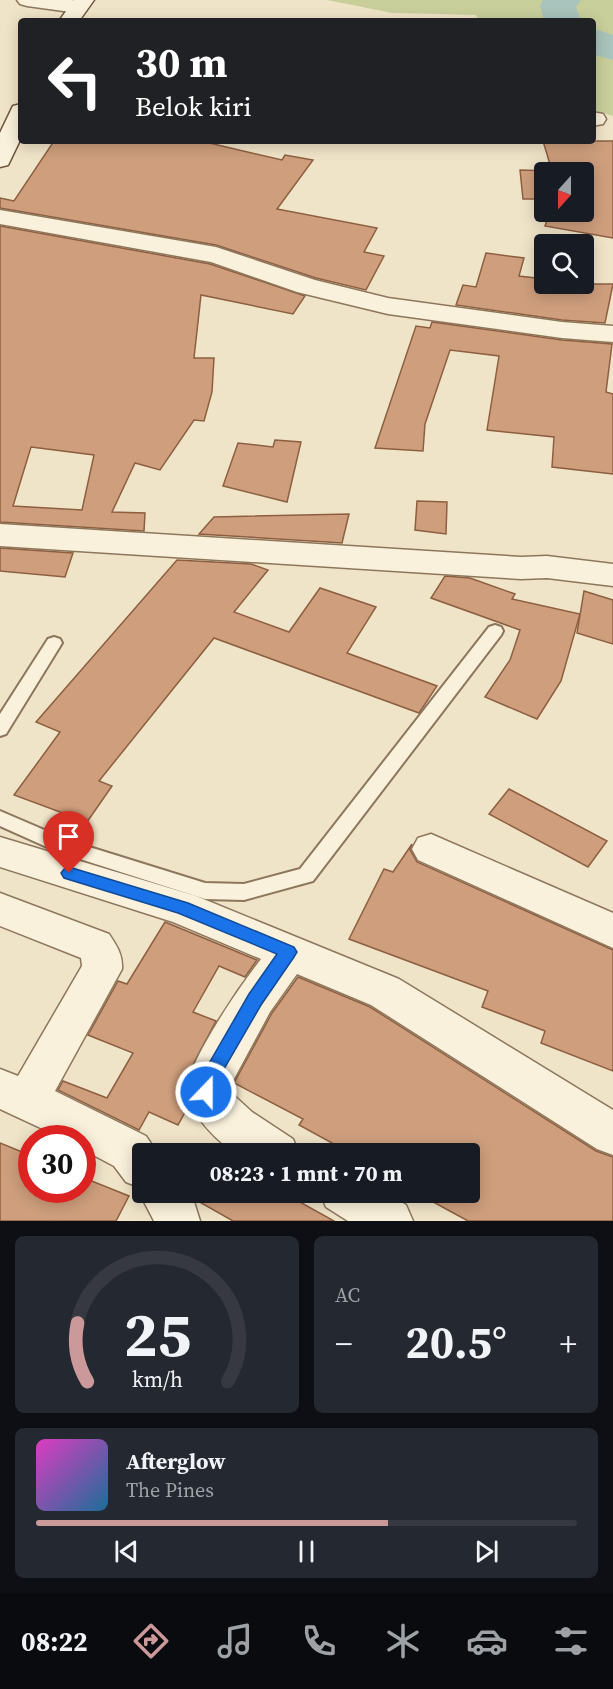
<!DOCTYPE html>
<html lang="id">
<meta charset="utf-8">
<style>
body{margin:0;font-family:"Source Serif 4",serif;background:#242831;color:#f1f3f6;height:100vh;display:flex;flex-direction:column;font-size:22px;white-space:nowrap}
*{box-sizing:border-box;margin:0}
p{font-size:20px;color:#9ea1a6}
.icon{flex:none;width:33px;height:33px;fill:none;stroke:currentColor;stroke-width:2;stroke-linecap:round;stroke-linejoin:round}
.map{position:relative;height:1221px;overflow:hidden}
.details{display:flex;flex-direction:column;gap:15px;padding:15px;background:#0d0f14;flex:1}
.details>*{flex:none}
.banner{position:absolute;left:18px;top:18px;width:578px;height:126px;border-radius:6px;box-shadow:0 3px 15px #0003;background:#202124;color:#fff;overflow:hidden}
.needle{width:39px;rotate:201deg}
.buttons{position:absolute;left:534px;top:162px;display:grid;gap:12px}
.buttons a{display:grid;place-items:center;width:60px;height:60px;border-radius:6px;background:#171b24;box-shadow:0 3px 15px #0003;font-size:30px}
.speed{position:absolute;left:18px;top:1125px;display:flex;gap:12px;font-size:30px;font-weight:700;text-align:center}
.speed>*{display:grid;place-content:center;width:78px;height:78px;border-radius:50%;background:#171b24;box-shadow:0 3px 15px #0003;line-height:1}
.speed .limit{border:9px solid #d22;background:#fff;color:#111}
.pin{position:absolute;display:grid;place-items:center;width:51px;height:51px;color:#fff;margin:-62px -26px;border-radius:50% 50% 50% 0;rotate:-45deg;box-shadow:0 0 6px #0007}
.pin .icon{rotate:45deg}
.me{position:absolute;width:66px;margin:-33px;rotate:22deg;stroke-linejoin:round;filter:drop-shadow(0 0 4px #0008)}
.turn{display:flex;align-items:center;gap:21px;height:126px;padding:0 18px;font-size:27px}
.turn .icon{width:78px;height:78px;stroke-width:2.5}
.turn b{display:block;font-size:42px;line-height:51px}
.big{font-size:45px;font-weight:700;line-height:1.1}
.details .tile{flex:1;display:flex;flex-direction:column;justify-content:center;gap:9px;min-width:0;padding:0 21px;border-radius:9px;background:#242831}
.details .dial{align-items:center;gap:0}
.dial svg{height:156px;overflow:visible;fill:none;stroke:#363941;stroke-width:7;stroke-linecap:round;text-anchor:middle}
.dial text{fill:#f1f3f6;stroke:none}
.song{display:flex;align-items:center;gap:18px}
.cover{width:72px;height:72px;border-radius:9px;background:linear-gradient(135deg,hsl(310 70% 55%),hsl(200 70% 35%))}
.played{height:6px;border-radius:3px;background:linear-gradient(90deg,#cc999b 65%,#363941 65%)}
.keys{display:flex;justify-content:space-around;direction:ltr}
.heat{display:flex;justify-content:space-between;align-items:center;font-size:33px;direction:ltr}
.details .tiles{flex:1;display:grid;gap:15px;grid-template-columns:1fr 1fr}
.tile:last-child{grid-column:span 2}
.trip{position:absolute;left:132px;top:1143px;width:348px;height:60px;border-radius:6px;background:#171b24;box-shadow:0 3px 15px #0003;font-weight:700;line-height:60px;text-align:center}
.menu{display:flex;height:96px;justify-content:space-around;align-items:center;background:#090b0e;color:#9ea1a6}
.menu .icon{width:42px;height:42px}
.menu .current{color:#cc999b}
.menu b{font-size:27px;color:#f1f3f6}
.map>svg:first-child{display:block}
</style>
<div class="map">
<svg width="613" height="1221" viewBox="0 0 613 1221">
<rect width="100%" height="100%" fill="#f0e4c8"/>
<path fill="#c9cf9b" d="M327,0H613V116L593,110L592,21H479L476,15L392,13Z"/>
<g fill="none" stroke-linecap="round" stroke-linejoin="round">
<g fill="#a9c4bc" fill-rule="evenodd">
<path d="M543,0H581L576,7L581,21H544L540,5Z"/>
<path d="M592,28L613,35V60L592,54Z"/>
</g>
</g>
<g fill="#cf9f7d" stroke="#8d5f41" stroke-width="1.5" fill-rule="evenodd">
<path d="M54,141H201L282,160L285,155L313,160L277,209L377,228L364,252L384,256L366,290L316,278L216,245L0,208V198L14,201Z"/>
<path d="M543,141H613V238L545,226L550,212H584V172H544V199H523L520,170L552,171Z"/>
<path d="M0,226L210,264L305,296L293,314L201,295L194,358H214L212,392L204,421L194,420L160,470L135,463L112,512L145,513L144,531L0,522ZM31,447L94,455L82,510L13,506Z"/>
<path d="M486,253L524,258L519,276L544,279V284H613L605,323L562,320L456,305L463,285L476,287Z"/>
<path d="M432,322L562,340L612,344L606,392L613,394V474L552,467L554,437L487,430L499,356L450,350L425,424L423,451L375,448L416,326L430,328Z"/>
<path d="M275,440L301,442L287,502L223,486L238,443L273,447Z"/>
<path d="M417,501L447,502L446,534L415,530Z"/>
<path d="M349,514L342,543L199,534L214,517Z"/>
<path d="M0,548L73,553L65,577L0,571Z"/>
<path d="M177,560L251,564L268,570L234,612L289,632L320,588L376,607L347,653L437,686L419,713L214,638L99,781L112,786L87,822L14,795L60,732L36,722Z"/>
<path d="M445,576L470,578L515,594L512,599L580,614L561,681L537,719L485,697L510,660L520,630L431,598Z"/>
<path d="M584,591L613,600V644L577,633Z"/>
<path d="M509,789L607,841L588,867L489,814Z"/>
<path d="M412,844L410,850L417,862L613,950V1071L541,1043L545,1031L482,1007L488,991L349,939L384,869L393,872Z"/>
<path d="M165,922L257,960L245,977L219,966L193,1012L216,1021L187,1076L183,1092L189,1105L178,1125L149,1112L139,1130L58,1090L63,1081L107,1098L133,1053L88,1035L118,981L127,984Z"/>
<path d="M298,977L370,1007L596,1151L613,1157V1221H468L415,1192H470V1154H352L299,1125L303,1119L234,1083L272,1013Z"/>
<path d="M0,1143L32,1156V1190H82V1177L129,1196L116,1221H0Z"/>
<path d="M194,1192H282L334,1221H233L196,1200Z"/>
</g>
<g fill="none" stroke-linecap="round" stroke-linejoin="round">
<g stroke="#8d765c" stroke-width="4">
<g id="lane">
<path d="M495,625L501,627L503,631L501,635L313,881L244,900L205,899L58,852L0,826V811L70,841L205,883L244,884L300,869L489,627Z"/>
<path d="M54,637L60,639L62,643L6,734L0,736V714L48,639Z"/>
</g>
</g>
<g stroke="#8d765c" stroke-width="3">
<g id="street">
<path d="M17,0H72L85,3L88,7L85,11L78,13L27,6L20,4Z"/>
<path d="M592,112L603,114L606,119L603,124L592,126Z"/>
<path d="M0,210L216,247L315,280L388,298L562,322L613,326V342L562,338L388,314L297,292L211,262L0,224Z"/>
<path d="M0,524L521,557L547,556L613,564V586L547,578L521,579L0,546Z"/>
<path d="M431,834L613,913V948L418,860L412,849L418,838Z"/>
<path d="M0,837L196,896L399,979L613,1110V1155L597,1149L371,1005L297,974L270,1012L228,1090L252,1112L293,1139L299,1154C286,1154 248,1157 238,1153C218,1145 190,1112 185,1091C192,1056 238,989 261,959L173,922L0,867Z"/>
<path d="M0,893L109,934C117,946 123,955 122,969L55,1091L146,1136L158,1154H142V1192H191L200,1221H154L139,1192L141,1188L126,1182L114,1166L82,1149V1138H62L0,1109V1069L18,1076L82,966L81,958L0,926Z"/>
<path d="M320,1192H385L406,1205L413,1221H348L326,1207Z"/>
</g>
</g>
<g stroke="#6f573f" stroke-width="3">
<g id="secondary">
<path d="M74,0H94L79,21H59Z"/>
<path d="M21,104V138L8,165L0,167V133L13,106Z"/>
</g>
</g>
<use href="#lane" fill="#faf1dc" fill-rule="evenodd"/>
<use href="#street" fill="#faf1dc" fill-rule="evenodd"/>
<use href="#secondary" fill="#faf1dc" fill-rule="evenodd"/>
</g>
<path fill="#1a73e8" stroke="#114b97" stroke-width="1.5" d="M69,867L188,903L294,947L297,952L294,957L261,1005L217,1081L212,1098L206,1101L200,1098L197,1092L200,1079L249,994L277,954L178,913L64,878L61,873L64,869Z"/>
</svg>
<div class="buttons">
<a><svg class="needle" viewBox="-14 -14 28 28"><path d="M0-13l5 13h-10z" fill="#e53935"/><path d="M0 13l5-13h-10z" fill="#9ea1a6"/></svg></a>
<a><svg class="icon" aria-label="search" viewBox="0 0 24 24"><circle cx="10" cy="10" r="6"/><path d="M15 15l6 6"/></svg></a>
</div>
<div class="speed"><div class="limit">30</div></div>
<div class="pin" style="left:69px;top:873px;background:#d93025"><svg class="icon" aria-label="arrive" viewBox="0 0 24 24"><path d="M6 21V4h12l-3 4 3 4H6"/></svg></div>
<svg class="me" style="left:206px;top:1092px" viewBox="-20 -20 40 40"><circle r="17" fill="#1a73e8" stroke="#fff" stroke-width="3"/><path d="M0-11L8 9 0 5-8 9z" fill="#fff"/></svg>
<div class="trip">08:23 · 1 mnt · 70 m</div>
<div class="banner">
<div class="turn"><svg class="icon" aria-label="left" viewBox="0 0 24 24"><path d="M17 20v-9H6M10 6l-5 5 5 5"/></svg><div><b>30 m</b>Belok kiri</div></div>
</div>
</div>
<section class="details">
<div class="tiles">
<div class="tile dial"><svg viewBox="0 0 100 80">
<path d="M14 69A42 42 0 1 1 86 69"/>
<path d="M14 69A42 42 0 0 1 9 39" stroke="#cc999b"/>
<text x="50" y="56" font-size="32" font-weight="700">25</text>
<text x="50" y="72" font-size="11">km/h</text>
</svg></div>
<div class="tile"><p>AC</p>
<div class="heat"><a>−</a><b class="big">20.5°</b><a>+</a></div>
</div>
<div class="tile">
<div class="song"><i class="cover"></i><div><b>Afterglow</b><p>The Pines</p></div></div>
<div class="played"></div>
<div class="keys"><svg class="icon" aria-label="previous" viewBox="0 0 24 24"><path d="M18 5L8 12l10 7zM5 5v14"/></svg><svg class="icon" aria-label="pause" viewBox="0 0 24 24"><path d="M8 5v14M16 5v14"/></svg><svg class="icon" aria-label="next" viewBox="0 0 24 24"><path d="M6 5l10 7-10 7zM19 5v14"/></svg></div>
</div>
</div>
</section>
<nav class="menu">
<b>08:22</b>
<svg class="icon current" aria-label="directions" viewBox="0 0 24 24"><path d="M12 3l9 9-9 9-9-9zM9 14v-3h6M13 9l2 2-2 2"/></svg>
<svg class="icon" aria-label="music" viewBox="0 0 24 24"><path d="M9 18V5l10-2v13"/><circle cx="6" cy="18" r="3"/><circle cx="16" cy="16" r="3"/></svg>
<svg class="icon" aria-label="phone" viewBox="0 0 24 24"><path d="M5 4h4l2 5-3 2q2 4 5 5l2-3 5 2v4C11 20 4 13 5 4z"/></svg>
<svg class="icon" aria-label="climate" viewBox="0 0 24 24"><path d="M12 3v18M4 7l16 10M4 17L20 7"/></svg>
<svg class="icon" aria-label="car" viewBox="0 0 24 24"><path d="M5 17H2v-5l4-1 3-4h7l3 4 3 1v5h-3M9 17h6M6 11h13"/><circle cx="7" cy="17" r="2"/><circle cx="17" cy="17" r="2"/></svg>
<svg class="icon" aria-label="filters" viewBox="0 0 24 24"><path d="M4 7h16M4 17h16"/><circle cx="9" cy="7" r="2"/><circle cx="15" cy="17" r="2"/></svg>
</nav>
